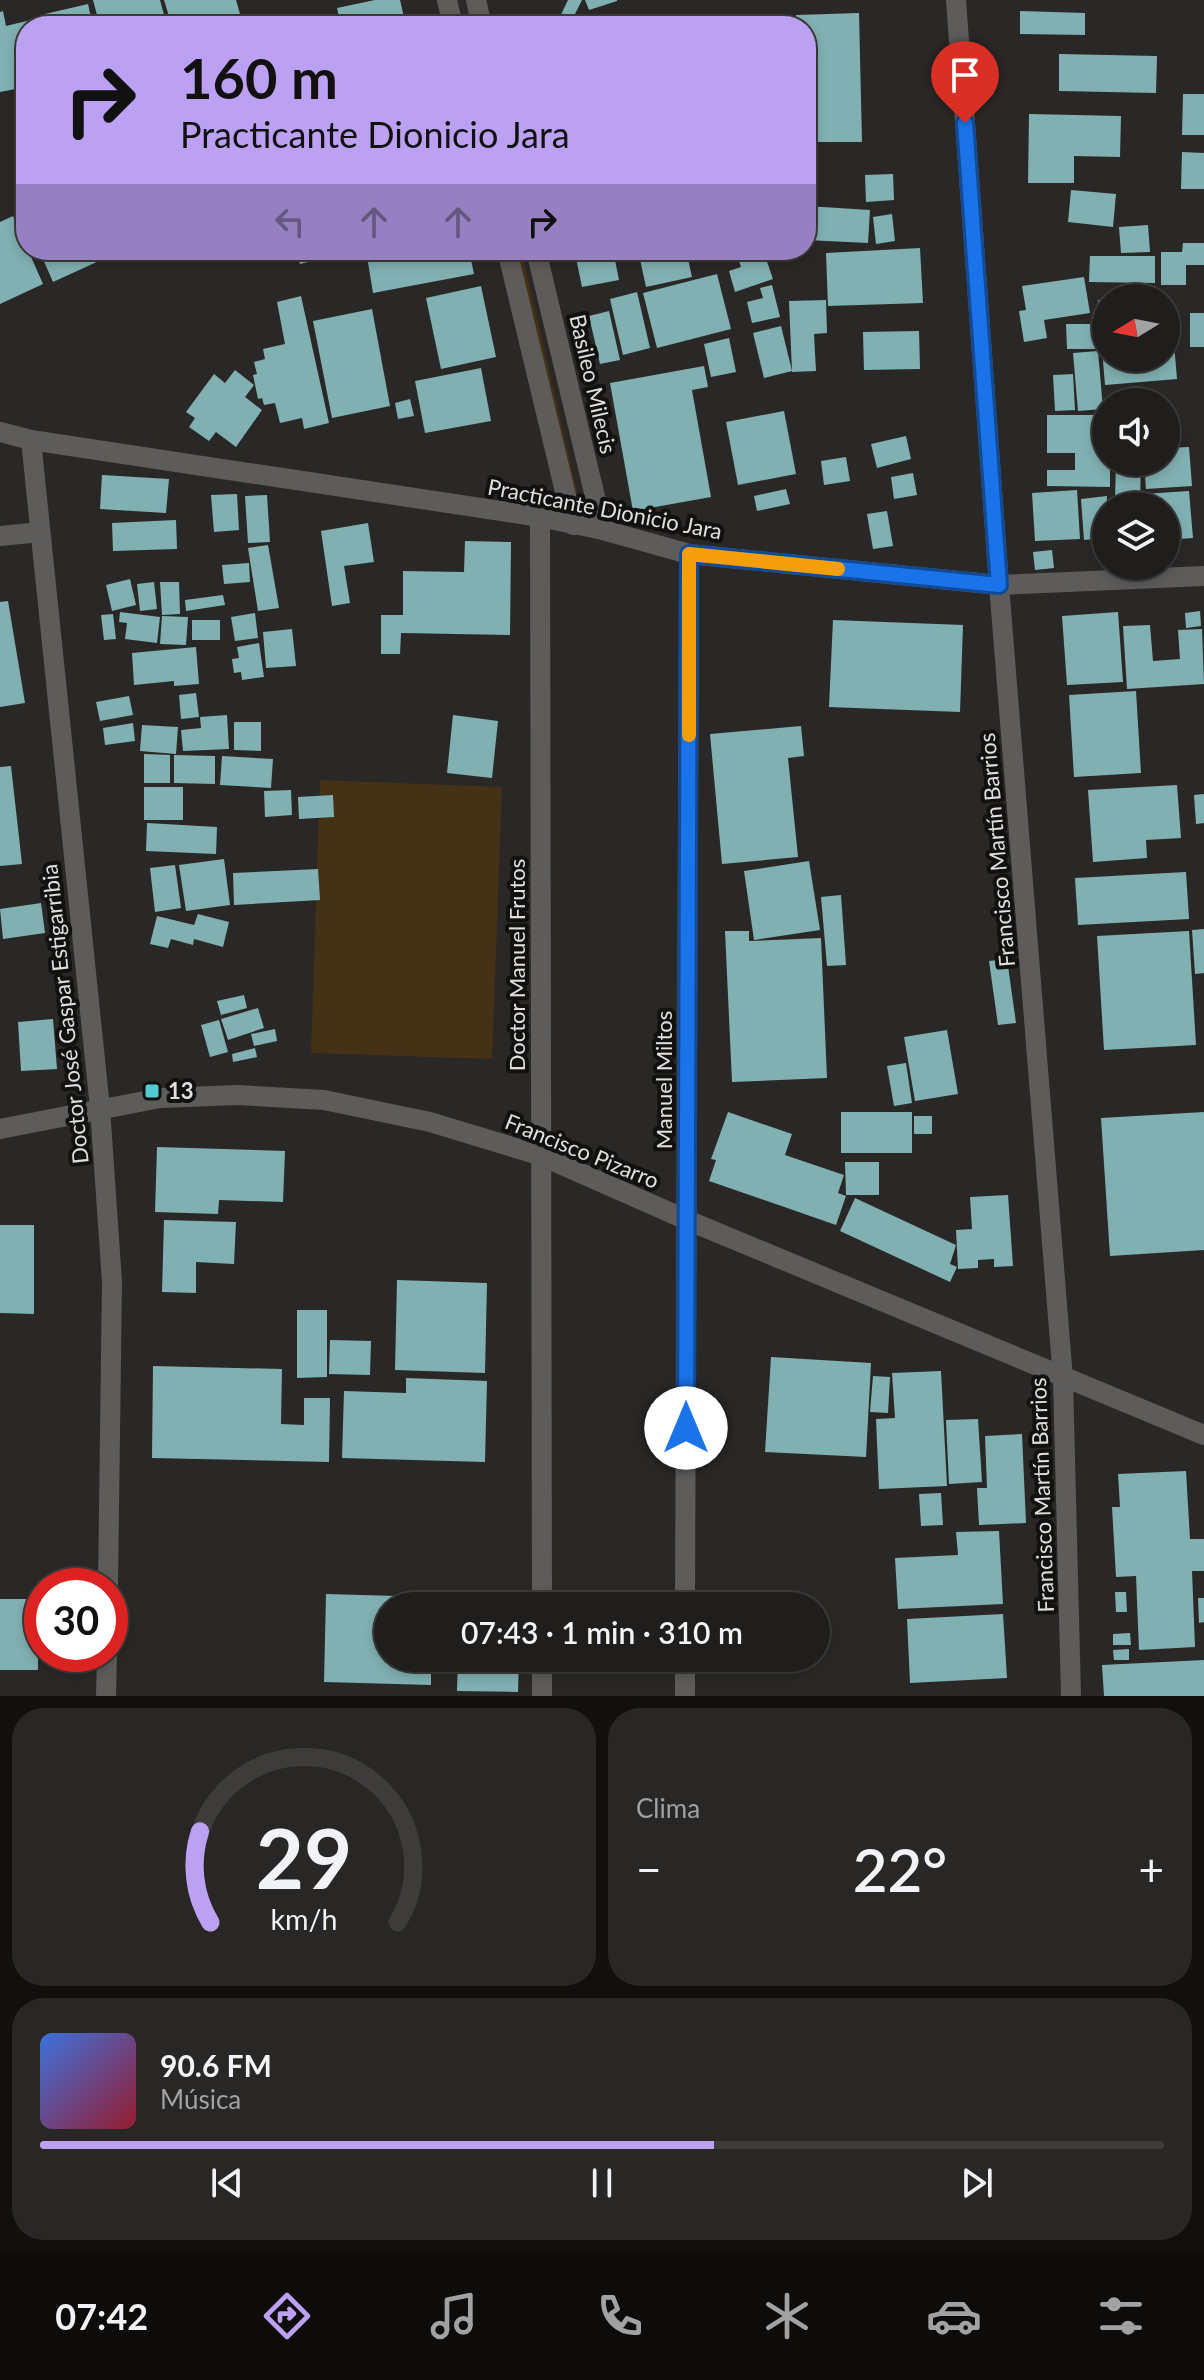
<!DOCTYPE html>
<html lang="es">
<meta charset="utf-8">
<style>
body{margin:0;font-family:Lato,sans-serif;background:#282725;color:#f1f3f6;height:100vh;display:flex;flex-direction:column;font-size:30px;white-space:nowrap}
*{box-sizing:border-box;margin:0}
p{font-size:26px;color:#a2a2a3}
.icon{flex:none;width:44px;height:44px;fill:none;stroke:currentColor;stroke-width:2;stroke-linecap:round;stroke-linejoin:round}
.map{position:relative;height:1696px;overflow:hidden}
.side{display:flex;flex-direction:column;gap:12px;padding:12px;background:#12100f;flex:1}
.side>*{flex:none}
.top-card{position:absolute;left:16px;top:16px;width:800px;height:244px;border-radius:32px;box-shadow:0 4px 12px #0003,0 0 0 2px #3d3c3b;background:#bca0f2;color:#111;overflow:hidden}
.needle{width:52px;rotate:260deg}
.tools{position:absolute;left:1092px;top:284px;display:grid;gap:16px}
.tools a{display:grid;place-items:center;width:88px;height:88px;border-radius:50%;background:#201e1c;box-shadow:0 4px 12px #0003,0 0 0 2px #3d3c3b;font-size:40px}
.speed{position:absolute;left:24px;top:1568px;display:flex;gap:16px;font-size:40px;font-weight:700;text-align:center}
.speed>*{display:grid;place-content:center;width:104px;height:104px;border-radius:50%;background:#201e1c;box-shadow:0 4px 12px #0003,0 0 0 2px #3d3c3b;line-height:1}
.speed .limit{border:12px solid #d22;background:#fff;color:#111}
.pin{position:absolute;display:grid;place-items:center;width:68px;height:68px;color:#fff;margin:-82px -34px;border-radius:50% 50% 50% 0;rotate:-45deg;box-shadow:0 0 8px #0007}
.pin .icon{rotate:45deg}
.me{position:absolute;width:88px;margin:-44px;rotate:0deg;stroke-linejoin:round;filter:drop-shadow(0 0 6px #0008)}
.turn{display:flex;align-items:center;gap:28px;height:168px;padding:0 32px;font-size:36px}
.turn .icon{width:104px;height:104px;stroke-width:2.5}
.turn b{display:block;font-size:56px;line-height:68px}
.lanes{display:flex;align-items:center;height:76px;padding:0 32px;background:#0003;justify-content:center;gap:40px;direction:ltr}
.lanes .off{opacity:.35}
.big{font-size:60px;font-weight:600;line-height:1.1}
.side .widget{flex:1;display:flex;flex-direction:column;justify-content:center;gap:12px;min-width:0;padding:0 28px;border-radius:32px;background:#282725}
.side .dial{align-items:center;gap:0}
.dial svg{height:208px;overflow:visible;fill:none;stroke:#3d3c3b;stroke-width:7;stroke-linecap:round;text-anchor:middle}
.dial text{fill:#f1f3f6;stroke:none}
.song{display:flex;align-items:center;gap:24px}
.cover{width:96px;height:96px;border-radius:12px;background:linear-gradient(135deg,hsl(220 70% 55%),hsl(350 70% 35%))}
.played{height:8px;border-radius:4px;background:linear-gradient(90deg,#bca0f2 60%,#3d3c3b 60%)}
.keys{display:flex;justify-content:space-around;direction:ltr}
.heat{display:flex;justify-content:space-between;align-items:center;font-size:44px;direction:ltr}
.side .tiles{flex:1;display:grid;gap:12px;grid-template-columns:1fr 1fr}
.widget:last-child{grid-column:span 2}
.trip{position:absolute;left:374px;top:1592px;width:456px;height:80px;border-radius:40px;background:#201e1c;box-shadow:0 4px 12px #0003,0 0 0 2px #3d3c3b;font-weight:600;line-height:80px;text-align:center}
.tab-bar{display:flex;height:128px;justify-content:space-around;align-items:center;background:#0d0c0b;color:#a2a2a3}
.tab-bar .icon{width:56px;height:56px}
.tab-bar .on{color:#bca0f2}
.tab-bar b{font-size:36px;color:#f1f3f6}
.map>svg:first-child{display:block}
</style>
<div class="map">
<svg width="1204" height="1696" viewBox="0 0 1204 1696">
<rect width="100%" height="100%" fill="#2a2826"/>
<g fill="#443116">
<path d="M513,250H521L577,491L575,494Z"/>
<path d="M320,780L502,787L492,1059L311,1053Z"/>
</g>
<g fill="#81b0b2">
<path d="M93,0H160L167,26H100Z"/>
<path d="M164,0H236L240,14L200,26H172Z"/>
<path d="M375,0H400L406,26H341L337,8Z"/>
<path d="M568,0H582L569,26L558,21Z"/>
<path d="M585,0H617V1L589,10Z"/>
<path d="M88,4L93,26H48L45,14Z"/>
<path d="M3,11L6,26L39,18L41,26H26V87L0,92V12Z"/>
<path d="M1020,11L1085,13V35L1020,34Z"/>
<path d="M859,13L862,142H806V26H796V15Z"/>
<path d="M315,18L316,26H275V24Z"/>
<path d="M1059,54L1157,56L1156,93L1059,91Z"/>
<path d="M1183,94H1204V135H1182Z"/>
<path d="M1029,114L1121,116L1120,157L1074,156V183H1028Z"/>
<path d="M1182,152L1204,153V189H1181Z"/>
<path d="M893,174L894,200L866,202L865,175Z"/>
<path d="M1071,190L1116,194L1113,227L1068,222Z"/>
<path d="M806,206L870,210L868,243L806,240Z"/>
<path d="M892,214L895,241L876,244L873,217Z"/>
<path d="M13,216L43,284L0,304V222Z"/>
<path d="M1148,225L1150,252L1121,253L1119,227Z"/>
<path d="M1183,243H1204V265H1186V285H1161V252H1182Z"/>
<path d="M920,248L923,303L828,306L826,253Z"/>
<path d="M39,250H123L53,282Z"/>
<path d="M296,250H327L328,257L300,264Z"/>
<path d="M366,250H469L474,274L373,293Z"/>
<path d="M593,250H613L619,280L582,287L575,253Z"/>
<path d="M638,250H686L692,277L646,287Z"/>
<path d="M735,250H763L773,279L735,292L729,271L741,267Z"/>
<path d="M1090,256H1155V283L1089,282Z"/>
<path d="M717,274L731,329L657,348L643,293Z"/>
<path d="M1084,277L1090,313L1044,320L1047,338L1024,342L1019,311L1026,310L1022,286Z"/>
<path d="M772,285L780,317L752,323L747,302L763,298L760,288Z"/>
<path d="M481,286L496,357L441,369L426,298Z"/>
<path d="M637,292L650,348L623,355L610,299Z"/>
<path d="M301,296L329,423L304,429L302,418L280,423L275,403L264,405L262,398L258,399L253,375L257,374L254,362L265,359L263,349L285,344L277,302Z"/>
<path d="M826,300L827,333L814,334L816,371L792,372L789,301Z"/>
<path d="M1098,300H1106V320H1099Z"/>
<path d="M372,309L390,406L332,418L313,321Z"/>
<path d="M609,311L620,360L600,364L589,316Z"/>
<rect x="1190" y="313" width="14" height="34"/>
<path d="M1066,324H1102V349H1067Z"/>
<path d="M781,326L792,371L764,378L753,333Z"/>
<path d="M919,331L920,369L864,370L863,332Z"/>
<path d="M729,338L736,372L711,377L704,344Z"/>
<path d="M1166,343H1174L1177,379L1105,385L1102,349H1106V358H1166Z"/>
<path d="M1098,351L1103,409L1078,411L1073,353Z"/>
<path d="M704,366L708,387L692,390L711,497L633,511L610,383Z"/>
<path d="M481,368L491,421L425,433L415,381Z"/>
<path d="M235,370L254,385L245,397L262,410L236,447L216,432L209,441L189,427L195,418L186,412L214,374L225,383Z"/>
<path d="M1073,374L1075,410L1055,411L1053,375Z"/>
<path d="M410,399L414,416L398,419L395,403Z"/>
<path d="M784,411L796,474L738,485L726,422Z"/>
<path d="M1047,415H1106V462H1110V487L1047,486V470H1075V453H1047Z"/>
<path d="M906,436L911,459L877,468L871,444Z"/>
<path d="M1189,447L1192,486L1146,489L1144,462H1166V448Z"/>
<path d="M846,457L850,481L824,485L821,461Z"/>
<path d="M1116,462H1141L1140,501L1115,500Z"/>
<path d="M913,473L917,495L894,499L891,477Z"/>
<path d="M102,475L169,479L166,513L100,509Z"/>
<path d="M786,489L790,504L757,511L754,496Z"/>
<path d="M1077,490L1080,539L1035,541L1032,493Z"/>
<path d="M1189,491L1193,538L1166,540V506H1145L1143,494Z"/>
<path d="M237,494L239,530L214,532L211,495Z"/>
<path d="M267,495L270,542L248,543L245,496Z"/>
<path d="M1107,496L1106,538L1084,540L1081,499Z"/>
<path d="M887,511L893,546L873,549L867,514Z"/>
<path d="M176,520L177,549L113,551L112,523Z"/>
<path d="M368,523L374,562L344,566L350,603L332,606L321,531Z"/>
<path d="M465,541L511,542L510,635L401,633L400,654H381V615H403V571L464,572Z"/>
<path d="M268,545L279,608L258,611L248,548Z"/>
<path d="M1052,550L1054,568L1035,570L1033,552Z"/>
<path d="M249,563L250,582L224,584L222,565Z"/>
<path d="M130,579L136,605L112,611L106,585Z"/>
<path d="M154,582L157,609L140,611L137,584Z"/>
<path d="M160,582H179L180,614L162,615Z"/>
<path d="M223,595L225,605L186,611L185,600Z"/>
<path d="M8,601L25,703L0,707V602Z"/>
<path d="M1200,611L1201,626L1186,628L1185,613Z"/>
<path d="M120,612L160,617L157,643L125,639L127,623L119,622Z"/>
<path d="M1118,612L1123,682L1067,685L1062,616Z"/>
<path d="M255,613L258,638L235,641L231,617Z"/>
<path d="M113,614L116,639L104,640L101,615Z"/>
<path d="M162,616L188,617L186,645L160,644Z"/>
<rect x="192" y="620" width="28" height="20"/>
<path d="M833,620L963,625L960,712L829,707Z"/>
<path d="M1150,625L1153,661L1180,659L1178,630L1202,629L1204,684L1127,689L1123,626Z"/>
<path d="M292,629L296,666L266,668L263,632Z"/>
<path d="M259,643L264,677L242,680L241,672L234,673L232,659L239,658L237,647Z"/>
<path d="M196,647L199,684L174,686V681L134,685L132,653Z"/>
<path d="M1136,691L1141,773L1074,777L1069,695Z"/>
<path d="M196,693L199,717L181,719L179,695Z"/>
<path d="M129,696L133,715L100,721L96,702Z"/>
<path d="M227,715L229,749L183,751L181,730L201,728L200,717Z"/>
<path d="M453,715L498,721L492,778L447,773Z"/>
<path d="M234,722H261V751L234,750Z"/>
<path d="M133,723L135,741L105,745L103,728Z"/>
<path d="M142,725L178,727L176,754L140,751Z"/>
<path d="M801,726L804,756L788,758L798,857L722,864L710,734Z"/>
<path d="M144,754L170,755V783H144Z"/>
<path d="M174,755L215,756V784L174,783Z"/>
<path d="M222,756L273,759L271,788L220,785Z"/>
<path d="M11,766L22,864L0,866V767Z"/>
<path d="M1177,785L1181,838L1146,840L1147,858L1093,862L1088,790Z"/>
<rect x="144" y="787" width="39" height="33"/>
<path d="M291,790L292,815L265,817L264,791Z"/>
<path d="M1204,794V823L1196,824L1194,795Z"/>
<path d="M333,795L334,817L299,819L298,797Z"/>
<path d="M147,823L217,827L216,854L146,851Z"/>
<path d="M224,859L230,905L186,911L179,865Z"/>
<path d="M809,861L820,930L754,940L744,871Z"/>
<path d="M175,865L181,908L155,912L150,868Z"/>
<path d="M318,869L320,900L234,905L233,873Z"/>
<path d="M1186,872L1189,919L1078,925L1075,878Z"/>
<path d="M841,895L846,965L827,966L821,897Z"/>
<path d="M41,903L45,933L3,939L0,909Z"/>
<path d="M198,914L229,922L223,947L194,939L193,945L171,939L168,948L150,944L157,916L194,925Z"/>
<path d="M1204,929V973L1195,974L1192,930Z"/>
<path d="M725,931H749V941L821,938L827,1078L732,1082Z"/>
<path d="M1189,931L1196,1045L1104,1050L1097,936Z"/>
<path d="M1007,959L1016,1023L998,1025L989,961Z"/>
<path d="M244,995L247,1008L221,1015L217,1001Z"/>
<path d="M258,1008L264,1028L228,1040L221,1019Z"/>
<path d="M53,1019L57,1069L21,1071L18,1022Z"/>
<path d="M219,1020L228,1052L210,1057L201,1025Z"/>
<path d="M275,1029L277,1041L254,1046L251,1034Z"/>
<path d="M947,1030L958,1094L915,1101L904,1037Z"/>
<path d="M255,1048L257,1057L233,1062L232,1054Z"/>
<path d="M906,1063L912,1103L894,1106L887,1066Z"/>
<path d="M728,1112L792,1134L785,1155L844,1175L838,1193L846,1196L836,1225L709,1181L716,1160L711,1159Z"/>
<rect x="841" y="1112" width="71" height="41"/>
<path d="M1204,1112V1250L1110,1256L1101,1118Z"/>
<rect x="914" y="1116" width="18" height="18"/>
<path d="M157,1147L285,1151L283,1202L219,1200L218,1214L155,1212Z"/>
<path d="M845,1162H879V1195H846Z"/>
<path d="M1008,1195L1013,1266L994,1267V1259L978,1260V1268L958,1269L956,1230L972,1229L970,1197Z"/>
<path d="M855,1198L956,1245L950,1264L957,1267L950,1282L840,1231Z"/>
<path d="M164,1220L236,1222L234,1264L196,1262V1293L162,1292Z"/>
<path d="M0,1225H34V1314L0,1313Z"/>
<path d="M397,1280L487,1283L485,1373L395,1370Z"/>
<path d="M297,1310H327V1377L297,1378Z"/>
<path d="M330,1340L371,1341L370,1375L329,1374Z"/>
<path d="M771,1357L871,1363L866,1457L765,1452Z"/>
<path d="M153,1366L282,1369L281,1424L304,1425V1398H330L329,1462L152,1458Z"/>
<path d="M941,1371L947,1486L879,1489L876,1419L895,1418L892,1373Z"/>
<path d="M873,1376L890,1377L888,1413L870,1412Z"/>
<path d="M406,1378L487,1381L485,1462L342,1458L344,1391L406,1393Z"/>
<path d="M978,1419L982,1482L949,1484L946,1420Z"/>
<path d="M1022,1434L1026,1523L979,1525L977,1488H987L985,1436Z"/>
<path d="M1186,1471L1190,1539H1204V1571H1192L1195,1647L1139,1650L1136,1576L1116,1577L1112,1507H1120L1118,1474Z"/>
<path d="M941,1493L943,1525L921,1526L919,1494Z"/>
<path d="M999,1531L1003,1604L898,1609L895,1558L958,1555L956,1532Z"/>
<path d="M1115,1592H1126L1127,1612H1116Z"/>
<path d="M326,1594L433,1597V1606H388V1658H431V1685L324,1682Z"/>
<path d="M460,1595L520,1597V1606H460Z"/>
<path d="M1198,1598H1204V1622L1199,1623Z"/>
<rect x="0" y="1599" width="38" height="71"/>
<path d="M1003,1614L1007,1678L910,1683L907,1619Z"/>
<path d="M1130,1633L1131,1645H1113V1634Z"/>
<path d="M1129,1649V1660H1114L1113,1650Z"/>
<path d="M458,1658H519L518,1692L457,1691Z"/>
<path d="M1204,1660V1696H1104L1102,1665Z"/>
</g>
<g fill="none" stroke-linecap="round" stroke-linejoin="round">
<g stroke="#5d5c5b" stroke-width="20">
<path d="M447,0L453,26"/>
<path d="M476,0L482,26"/>
<path d="M956,0L999,585L1063,1379L1071,1696"/>
<path d="M507,250L573,525"/>
<path d="M536,250L603,530"/>
<path d="M0,432L31,440L540,517L603,530L689,554L999,585L1204,576"/>
<path d="M31,440L100,1108L112,1282L108,1586"/>
<path d="M540,517L542,1606"/>
<path d="M0,536L40,532"/>
<path d="M0,1129L160,1098L237,1095L324,1100L430,1122L542,1156L687,1220L1204,1435"/>
<path d="M685,1606L689,554"/>
<path d="M542,1658V1696"/>
<path d="M106,1696L107,1654"/>
<path d="M685,1696V1658"/>
</g>
</g>
<g fill="none" stroke-linecap="round" stroke-linejoin="round">
<g stroke="#114b97" stroke-width="20">
<path id="route" d="M686,1428L689,554L999,585L965,123"/>
</g>
<use href="#route" stroke="#1a73e8" stroke-width="14"/>
<path stroke="#f59e0b" stroke-width="14" d="M689,735V554L838,569"/>
</g>
<rect fill="#51ccd3" stroke="#121110" stroke-width="3" x="144" y="1083" width="16" height="16" rx="4"/>
<g text-anchor="middle" stroke-width="8" stroke-linejoin="round" paint-order="stroke">
<g font-size="22" fill="#e0dfdd" stroke="#121110">
<text transform="translate(593 384) rotate(77)" y="8">Basileo Milecis</text>
<text transform="translate(605 509) rotate(11)" y="8">Practicante Dionicio Jara</text>
<text transform="translate(997 850) rotate(-95)" y="8">Francisco Martín Barrios</text>
<text transform="translate(517 965) rotate(-90)" y="8">Doctor Manuel Frutos</text>
<text transform="translate(65 1014) rotate(-96)" y="8">Doctor José Gaspar Estigarribia</text>
<text transform="translate(664 1080) rotate(-90)" y="8">Manuel Miltos</text>
<text transform="translate(582 1151) rotate(22)" y="8">Francisco Pizarro</text>
<text transform="translate(1042 1495) rotate(-92)" y="8">Francisco Martín Barrios</text>
</g>
<g font-size="22" font-weight="bold" fill="#e0dfdd" stroke="#121110" text-anchor="start">
<text x="168" y="1099">13</text>
</g>
</g>
</svg>
<div class="tools">
<a><svg class="needle" viewBox="-14 -14 28 28"><path d="M0-13l5 13h-10z" fill="#e53935"/><path d="M0 13l5-13h-10z" fill="#a2a2a3"/></svg></a>
<a><svg class="icon" aria-label="sound" viewBox="0 0 24 24"><path d="M4 9h4l5-4v14l-5-4H4zM17 9q2 3 0 6"/></svg></a>
<a><svg class="icon" aria-label="layers" viewBox="0 0 24 24"><path d="M12 4l9 5-9 5-9-5zM3 14l9 5 9-5"/></svg></a>
</div>
<div class="speed"><div class="limit">30</div></div>
<div class="pin" style="left:965px;top:123px;background:#d93025"><svg class="icon" aria-label="arrive" viewBox="0 0 24 24"><path d="M6 21V4h12l-3 4 3 4H6"/></svg></div>
<svg class="me" style="left:686px;top:1428px" viewBox="-20 -20 40 40"><circle r="19" fill="#fff"/><path d="M0-13L10 11 0 6-10 11z" fill="#1a73e8"/></svg>
<div class="trip">07:43 · 1 min · 310 m</div>
<div class="top-card">
<div class="turn"><svg class="icon" aria-label="right" viewBox="0 0 24 24"><path d="M7 20v-9h11M14 6l5 5-5 5"/></svg><div><b>160 m</b>Practicante Dionicio Jara</div></div>
<div class="lanes"><svg class="icon off" aria-label="left" viewBox="0 0 24 24"><path d="M17 20v-9H6M10 6l-5 5 5 5"/></svg><svg class="icon off" aria-label="ahead" viewBox="0 0 24 24"><path d="M12 20V5M6 11l6-6 6 6"/></svg><svg class="icon off" aria-label="ahead" viewBox="0 0 24 24"><path d="M12 20V5M6 11l6-6 6 6"/></svg><svg class="icon" aria-label="right" viewBox="0 0 24 24"><path d="M7 20v-9h11M14 6l5 5-5 5"/></svg></div>
</div>
</div>
<section class="side">
<div class="tiles">
<div class="widget dial"><svg viewBox="0 0 100 80">
<path d="M14 69A42 42 0 1 1 86 69"/>
<path d="M14 69A42 42 0 0 1 10 34" stroke="#bca0f2"/>
<text x="50" y="56" font-size="32" font-weight="700">29</text>
<text x="50" y="72" font-size="11">km/h</text>
</svg></div>
<div class="widget"><p>Clima</p>
<div class="heat"><a>−</a><b class="big">22°</b><a>+</a></div>
</div>
<div class="widget">
<div class="song"><i class="cover"></i><div><b>90.6 FM</b><p>Música</p></div></div>
<div class="played"></div>
<div class="keys"><svg class="icon" aria-label="previous" viewBox="0 0 24 24"><path d="M18 5L8 12l10 7zM5 5v14"/></svg><svg class="icon" aria-label="pause" viewBox="0 0 24 24"><path d="M8 5v14M16 5v14"/></svg><svg class="icon" aria-label="next" viewBox="0 0 24 24"><path d="M6 5l10 7-10 7zM19 5v14"/></svg></div>
</div>
</div>
</section>
<nav class="tab-bar">
<b>07:42</b>
<svg class="icon on" aria-label="directions" viewBox="0 0 24 24"><path d="M12 3l9 9-9 9-9-9zM9 14v-3h6M13 9l2 2-2 2"/></svg>
<svg class="icon" aria-label="music" viewBox="0 0 24 24"><path d="M9 18V5l10-2v13"/><circle cx="6" cy="18" r="3"/><circle cx="16" cy="16" r="3"/></svg>
<svg class="icon" aria-label="phone" viewBox="0 0 24 24"><path d="M5 4h4l2 5-3 2q2 4 5 5l2-3 5 2v4C11 20 4 13 5 4z"/></svg>
<svg class="icon" aria-label="climate" viewBox="0 0 24 24"><path d="M12 3v18M4 7l16 10M4 17L20 7"/></svg>
<svg class="icon" aria-label="car" viewBox="0 0 24 24"><path d="M5 17H2v-5l4-1 3-4h7l3 4 3 1v5h-3M9 17h6M6 11h13"/><circle cx="7" cy="17" r="2"/><circle cx="17" cy="17" r="2"/></svg>
<svg class="icon" aria-label="filters" viewBox="0 0 24 24"><path d="M4 7h16M4 17h16"/><circle cx="9" cy="7" r="2"/><circle cx="15" cy="17" r="2"/></svg>
</nav>
